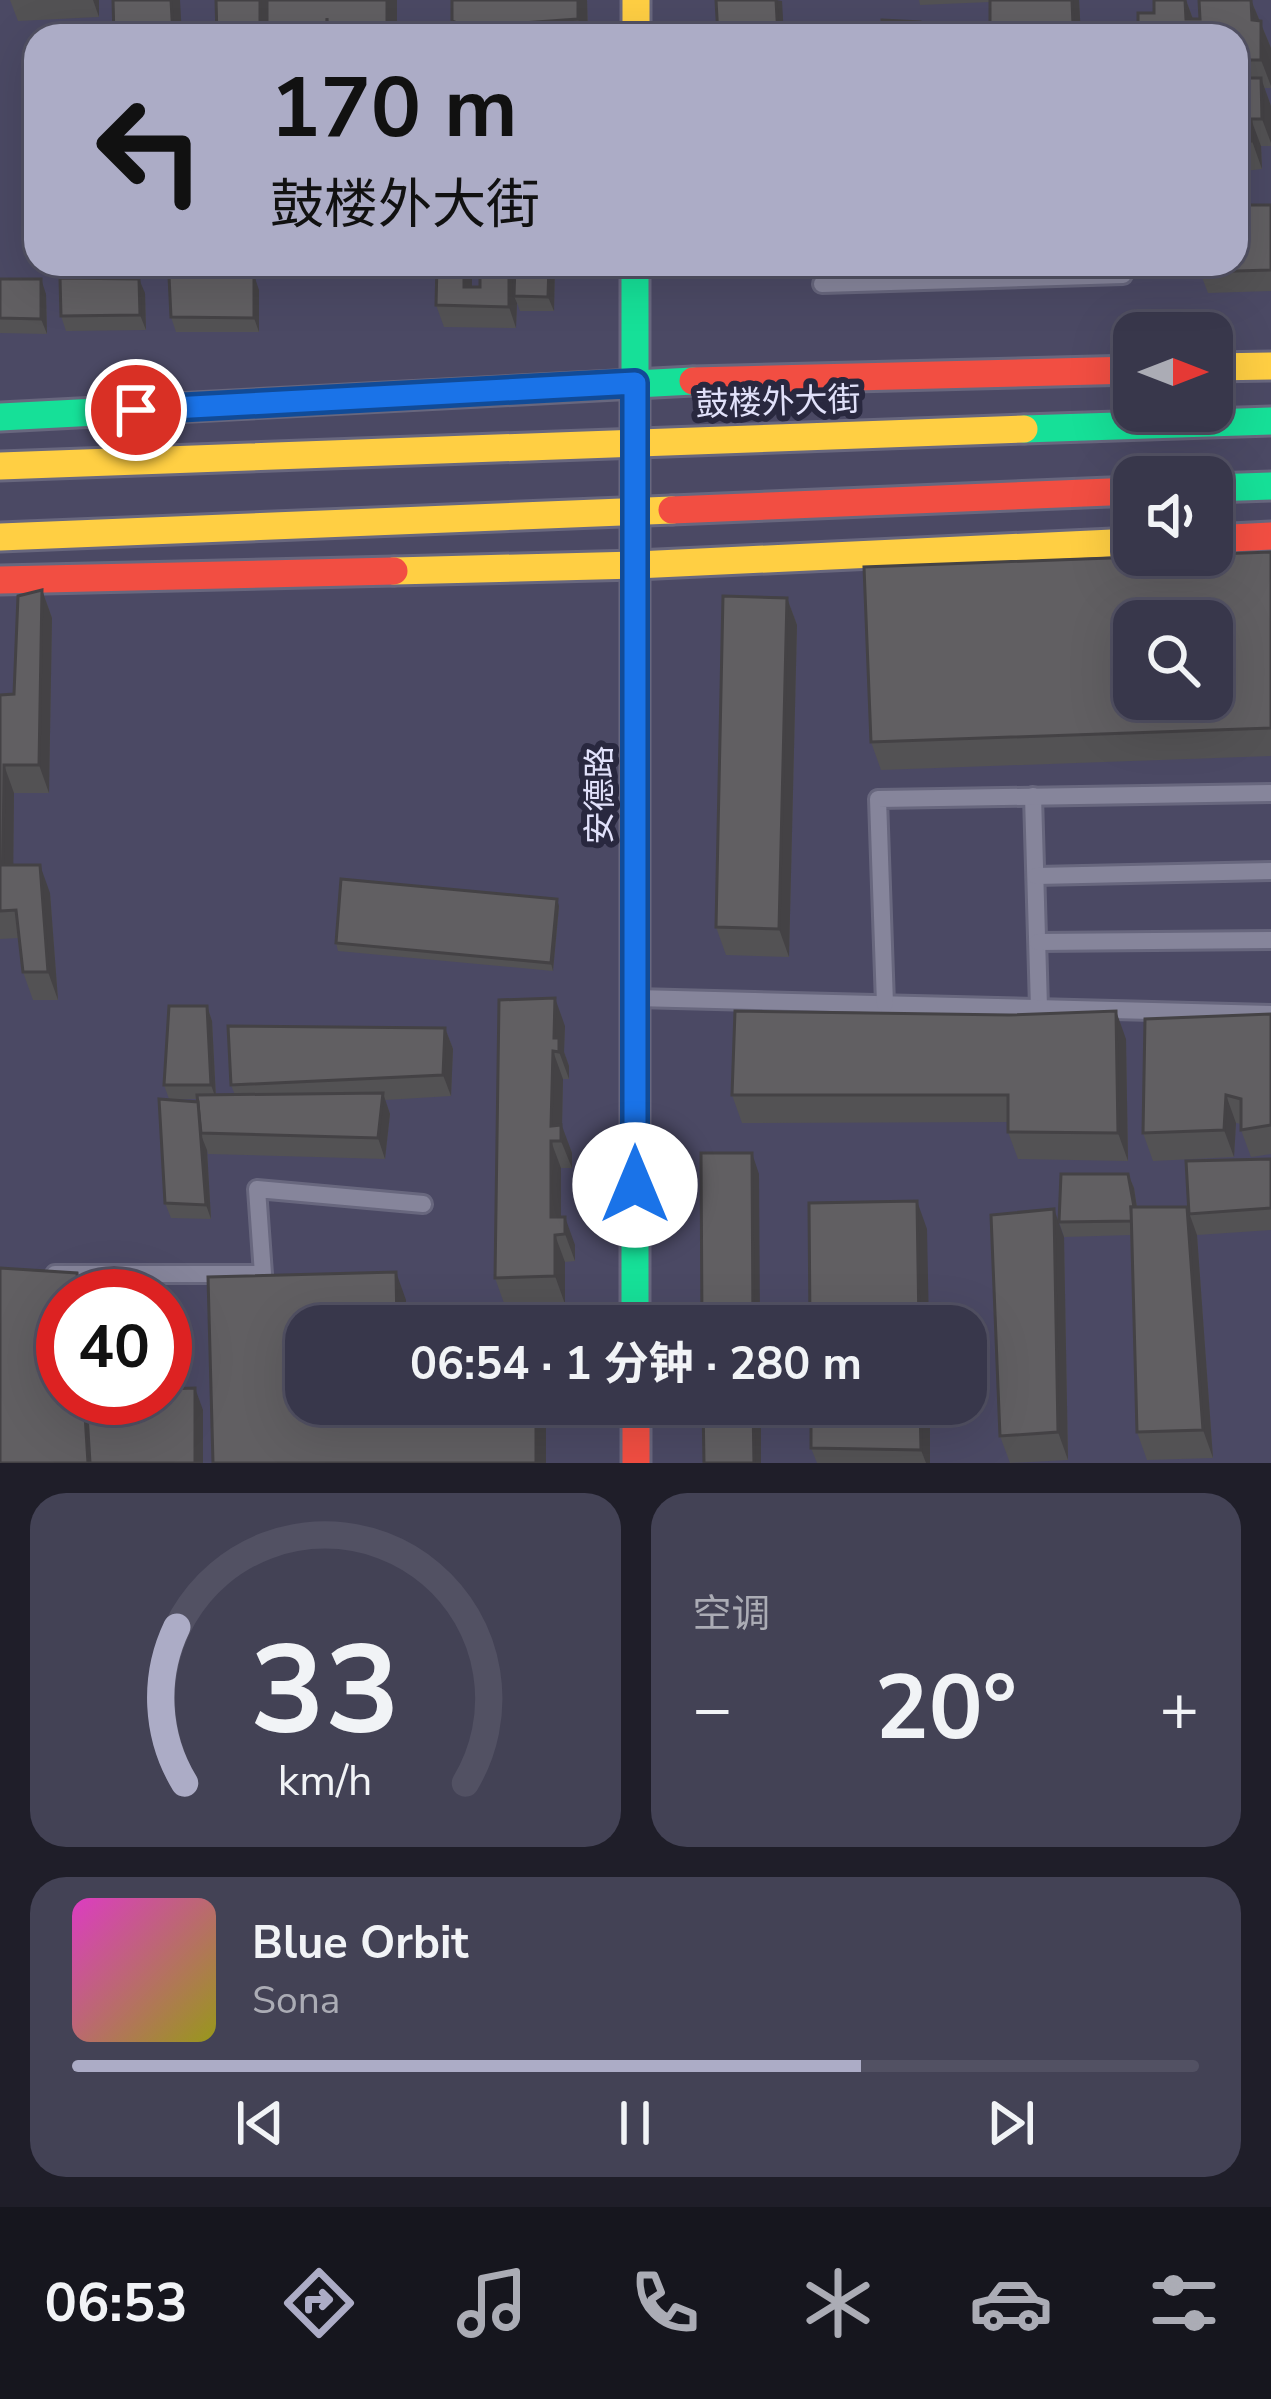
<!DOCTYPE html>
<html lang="zh">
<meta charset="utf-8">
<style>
body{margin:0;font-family:"Nunito Sans","Noto Sans SC",sans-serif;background:#434255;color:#f1f3f6;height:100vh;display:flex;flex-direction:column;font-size:45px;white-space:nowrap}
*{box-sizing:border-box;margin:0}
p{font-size:39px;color:#abacb5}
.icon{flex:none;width:66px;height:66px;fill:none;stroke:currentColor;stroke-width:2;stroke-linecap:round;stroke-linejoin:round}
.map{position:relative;height:1463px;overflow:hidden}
.sheet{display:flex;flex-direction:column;gap:30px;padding:30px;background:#1f1e29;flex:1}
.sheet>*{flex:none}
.hud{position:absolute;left:24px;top:24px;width:1224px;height:252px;border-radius:36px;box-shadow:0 12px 48px #0002,0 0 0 3px #525163;background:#acacc6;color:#111;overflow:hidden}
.needle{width:78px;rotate:90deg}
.buttons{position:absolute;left:1113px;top:312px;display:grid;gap:24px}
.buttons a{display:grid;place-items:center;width:120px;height:120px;border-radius:24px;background:#38374b;box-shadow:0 12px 48px #0002,0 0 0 3px #525163;font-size:60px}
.speed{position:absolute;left:36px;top:1269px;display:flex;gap:24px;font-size:60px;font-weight:700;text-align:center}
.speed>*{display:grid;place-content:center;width:156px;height:156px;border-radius:50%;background:#38374b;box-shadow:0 12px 48px #0002,0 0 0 3px #525163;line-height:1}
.speed .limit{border:18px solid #d22;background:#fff;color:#111}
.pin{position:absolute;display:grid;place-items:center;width:102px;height:102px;color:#fff;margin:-51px;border:6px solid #fff;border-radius:50%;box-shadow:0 3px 12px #0007}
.me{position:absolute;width:132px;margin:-66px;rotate:0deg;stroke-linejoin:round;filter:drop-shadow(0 0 9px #0008)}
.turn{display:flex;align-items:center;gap:42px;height:252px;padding:0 48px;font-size:54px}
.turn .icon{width:156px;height:156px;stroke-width:2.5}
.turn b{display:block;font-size:84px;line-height:102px}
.big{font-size:90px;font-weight:700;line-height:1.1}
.sheet .widget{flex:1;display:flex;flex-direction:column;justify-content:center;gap:18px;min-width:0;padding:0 42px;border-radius:36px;background:#434255}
.sheet .dial{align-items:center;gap:0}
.dial svg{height:312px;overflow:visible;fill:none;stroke:#525163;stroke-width:7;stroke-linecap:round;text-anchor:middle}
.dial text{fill:#f1f3f6;stroke:none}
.song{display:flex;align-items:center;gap:36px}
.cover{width:144px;height:144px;border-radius:18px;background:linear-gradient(135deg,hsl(310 70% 55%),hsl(60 70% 35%))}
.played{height:12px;border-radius:6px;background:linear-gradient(90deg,#acacc6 70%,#525163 70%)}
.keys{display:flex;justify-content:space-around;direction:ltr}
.heat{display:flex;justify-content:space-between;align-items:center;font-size:66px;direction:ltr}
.sheet .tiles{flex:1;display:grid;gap:30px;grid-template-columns:1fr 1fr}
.widget:last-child{grid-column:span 2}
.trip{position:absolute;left:285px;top:1305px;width:702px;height:120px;border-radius:36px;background:#38374b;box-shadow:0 12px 48px #0002,0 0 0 3px #525163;font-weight:700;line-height:120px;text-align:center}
.dock{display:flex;height:192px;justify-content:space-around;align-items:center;background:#16161e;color:#abacb5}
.dock .icon{width:84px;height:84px}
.dock .active{color:#acacc6}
.dock b{font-size:54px;color:#f1f3f6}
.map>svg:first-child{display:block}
</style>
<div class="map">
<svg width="1271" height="1463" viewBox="0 0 1271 1463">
<rect width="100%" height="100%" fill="#4b4964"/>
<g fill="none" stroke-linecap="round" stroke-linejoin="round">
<g stroke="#68677e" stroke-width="22">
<g id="lane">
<path d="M822,284L1123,275V264"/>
<path d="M1033,796L1039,1008"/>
<path d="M1036,876L1271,871"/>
<path d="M1038,942L1271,940"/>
<path d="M636,998L1271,1014"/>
<path d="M885,1004L878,799L1271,793"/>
<path d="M55,1274H263L257,1189L423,1204"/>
</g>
</g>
<g stroke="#68677e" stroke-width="33">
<g id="fast">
<path d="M635,264V1326"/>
<path d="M0,417L693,381"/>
<path d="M1024,429L1271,421"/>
<path d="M1212,488L1271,486"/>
</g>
</g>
<g stroke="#68677e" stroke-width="33">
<g id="slow">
<path d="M636,0V36"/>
<path d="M1212,367L1271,366"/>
<path d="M0,466L1024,429"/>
<path d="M0,537L672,510"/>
<path d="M394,571L636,565L1134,542"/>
</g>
</g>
<g stroke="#68677e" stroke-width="33">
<g id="jam">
<path d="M693,381L1134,370"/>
<path d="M672,510L1134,491"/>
<path d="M1212,539L1271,536"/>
<path d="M0,580L394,571"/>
<path d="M636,1404V1463"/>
</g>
</g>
<use href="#lane" stroke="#86859b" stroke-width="16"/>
<use href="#fast" stroke="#16e098" stroke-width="27"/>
<use href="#slow" stroke="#ffcf43" stroke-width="27"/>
<use href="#jam" stroke="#f24e42" stroke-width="27"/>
</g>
<g fill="#535254">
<path d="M10,0H99V17L18,21Z"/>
<path d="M587,0L588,36H457L452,21Z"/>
<path d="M919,0H1079L1081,36H994L990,24V2L920,5Z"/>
<path d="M1154,0H1186L1193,19H1200L1251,0L1271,48V88H1264L1271,106V146H1261L1262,169L1236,172V36L1138,33L1154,13Z"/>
<path d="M1271,205V291L1208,293L1200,272Z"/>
<path d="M472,264V287H480V264H555L554,311H520L517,303L516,328L444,327L436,305Z"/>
<path d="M795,264H836V266L797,269Z"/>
<path d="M851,264H885V266L853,268Z"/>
<path d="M895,264H935V266H896Z"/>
<path d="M0,279L46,294L47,334L0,333Z"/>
<path d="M259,290V332H176L171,317Z"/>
<path d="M145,293L146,330L66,331L61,316Z"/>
<path d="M1271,552V756L881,770L871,742Z"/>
<path d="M42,590L52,618L49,793H14L13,865L50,893L58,1000H33L23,972L19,938L0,939V695L14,694Z"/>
<path d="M787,598L797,625L789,957L726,955L716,927Z"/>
<path d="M559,906L553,971L338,951L336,943Z"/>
<path d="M499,1000L565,1026L564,1052L569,1066V1079H563L562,1127L572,1153V1168H561V1217L575,1245V1261L565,1262V1304L505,1306L495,1278Z"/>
<path d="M207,1006L212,1021L216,1095H235L231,1085L445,1028L453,1049L451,1096L385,1100L390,1114L385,1159L208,1154L207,1150L211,1219L171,1218L165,1203L198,1102L197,1099H169L164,1085Z"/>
<path d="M1271,1014V1154L1251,1157L1241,1130V1124L1236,1123L1234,1157L1153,1161L1143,1133Z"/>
<path d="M1126,1039L1128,1161L1018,1159L1008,1132V1122L742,1123L732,1095Z"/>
<path d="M1271,1159V1230L1197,1235L1213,1458L1147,1460L1137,1432L1132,1235L1064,1237L1059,1222L1128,1174L1134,1188L1137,1207H1187L1189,1214Z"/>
<path d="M1064,1237L1068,1460L1010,1463L1000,1436Z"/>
<path d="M930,1404V1463H817L811,1448Z"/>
</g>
<g fill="#444245">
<path d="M93,0H99V17Z"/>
<path d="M171,0H180L182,36H173Z"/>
<path d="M260,0H267L268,36H260Z"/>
<rect x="387" y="0" width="10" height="36"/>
<path d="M578,0H587L588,36H584L578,19Z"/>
<path d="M776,0L782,1L784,36H778Z"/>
<path d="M1072,0H1079L1081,36H1077L1073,25Z"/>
<path d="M1185,0H1186L1194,22L1186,19Z"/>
<path d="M1251,0L1271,48V86L1261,60L1252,20Z"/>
<path d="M1261,78L1271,106V143L1262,119Z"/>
<path d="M1251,119L1261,146L1262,169L1252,141Z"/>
<path d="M464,264H472V308L464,287Z"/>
<path d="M509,264H517L514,296L517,303L516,328L509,307Z"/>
<path d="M549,264H555L554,311L548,297Z"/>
<path d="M254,275L259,290V332L254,318Z"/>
<path d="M41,279L46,294L47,334L41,319Z"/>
<path d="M139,279L145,293L146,330L140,315Z"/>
<path d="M42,590L52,618L49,793L39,765Z"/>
<path d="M787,598L797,625L789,957L779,929Z"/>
<path d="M4,765L14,793L13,893L3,865Z"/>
<path d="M40,865L50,893L58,1000L48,972Z"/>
<path d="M557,899L559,906L553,971L551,963Z"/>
<path d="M555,998L565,1026L564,1052L569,1066V1079L554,1038Z"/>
<path d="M207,1006L212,1021L216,1099L211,1085Z"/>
<path d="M1116,1011L1126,1039L1128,1161L1118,1133Z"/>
<path d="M445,1028L453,1049L451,1096L443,1075Z"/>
<path d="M553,1051L563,1079L562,1126L572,1153V1168L561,1141L551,1126Z"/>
<path d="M383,1093L390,1114L385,1159L378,1138Z"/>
<path d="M1226,1095L1236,1123L1234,1157L1224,1130Z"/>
<path d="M201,1135L207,1150L211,1219L206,1205Z"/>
<path d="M551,1141L561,1168V1234L551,1217Z"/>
<path d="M752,1153L759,1174L760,1326H753Z"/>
<path d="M1128,1174L1134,1188L1141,1235L1136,1220Z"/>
<path d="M917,1201L927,1229L929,1326H919Z"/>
<path d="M1187,1207L1197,1235L1213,1458L1203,1430Z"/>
<path d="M1054,1209L1064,1237L1068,1460L1058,1432Z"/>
<path d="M565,1217L575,1245V1261L565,1234Z"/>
<path d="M555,1235L565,1262V1304L555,1276Z"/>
<path d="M396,1272L406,1300V1326H397Z"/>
<path d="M77,1273L86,1296H79Z"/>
<path d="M195,1388L203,1410V1463H195Z"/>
<rect x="536" y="1404" width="10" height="59"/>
<path d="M753,1404H761V1463H754Z"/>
<path d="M920,1404H930V1463H926L921,1450Z"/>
</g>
<g fill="#615f62" stroke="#444245" stroke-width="3" fill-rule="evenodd">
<path d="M113,0H171L173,36H114Z"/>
<path d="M216,0H260V36H217Z"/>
<path d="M267,0H387V36H328L327,18L326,36H267Z"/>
<path d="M452,0H578V19L467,27L452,21Z"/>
<path d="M716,0H776L778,36H718Z"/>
<path d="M990,0H1072L1073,25L990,24Z"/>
<path d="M1154,0H1185L1186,19H1200L1199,0H1251L1252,20L1261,21V60H1248V78H1261L1262,119H1251L1252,141L1236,143V36H1131V33H1138V13H1154Z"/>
<path d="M882,20L920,22V36H882Z"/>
<rect x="835" y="29" width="39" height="7"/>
<path d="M1236,205H1271V270L1200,272V264H1236Z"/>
<path d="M437,264H464V287H480V264H509V307L436,305Z"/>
<path d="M515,264H549L548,297L514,296Z"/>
<path d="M254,275V318L171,317L169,276Z"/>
<path d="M60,278L139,279L140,315L61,316Z"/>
<path d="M0,279H41V319L0,318Z"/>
<path d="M1271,552V728L871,742L864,567ZM1134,621H1212V699H1134Z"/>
<path d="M42,590L39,765H4L3,865H40L48,972H23L16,910L0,911V695L14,694L18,596Z"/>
<path d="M723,596L787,598L779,929L716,927Z"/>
<path d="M341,879L557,899L551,963L336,943Z"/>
<path d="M555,998L554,1038H559V1052L553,1051L551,1126L561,1125V1141H551V1217H565V1234L555,1235V1276L495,1278L499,1000Z"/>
<path d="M169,1006H207L211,1085H164Z"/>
<path d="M735,1011L1009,1015L1116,1011L1118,1133L1008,1132V1095H732Z"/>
<path d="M1271,1014V1125L1241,1130V1099L1226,1095L1224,1130L1143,1133L1145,1019Z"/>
<path d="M228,1026L445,1028L443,1075L231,1085Z"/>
<path d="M383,1093L378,1138L201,1133L197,1095Z"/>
<path d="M159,1099L198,1102L206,1205L165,1203Z"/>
<path d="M701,1153H752L753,1326H702Z"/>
<path d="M1271,1159V1208L1189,1214L1186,1161Z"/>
<path d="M1061,1174H1128L1134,1207H1131L1132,1221L1059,1222Z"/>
<path d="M917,1201L919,1326H810L809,1203Z"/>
<path d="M1131,1207H1187L1203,1430L1137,1432Z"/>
<path d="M1054,1209L1058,1432L1000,1436L991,1215Z"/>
<path d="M0,1268L77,1273L79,1296H63V1398H84L88,1463H0Z"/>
<path d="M396,1272L397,1326H306V1404H536V1463H213L208,1277Z"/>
<path d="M195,1388V1463H90L86,1398H165V1389Z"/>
<path d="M703,1404H753L754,1463H704Z"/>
<path d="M811,1404H920L921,1450L811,1448Z"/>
</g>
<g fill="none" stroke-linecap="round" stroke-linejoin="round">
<g stroke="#114b97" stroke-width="30">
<path id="route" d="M136,410L635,383V1185"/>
</g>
<use href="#route" stroke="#1a73e8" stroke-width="21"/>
</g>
<g text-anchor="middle" stroke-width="12" stroke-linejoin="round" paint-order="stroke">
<g font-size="33" fill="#e1e1fa" stroke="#29283f">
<text transform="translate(778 401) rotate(-2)" y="12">鼓楼外大街</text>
<text transform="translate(599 795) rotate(-90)" y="12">安德路</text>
</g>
</g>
</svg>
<div class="buttons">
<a><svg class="needle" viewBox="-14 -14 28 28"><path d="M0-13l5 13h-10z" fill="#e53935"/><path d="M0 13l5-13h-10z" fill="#abacb5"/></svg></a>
<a><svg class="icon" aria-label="sound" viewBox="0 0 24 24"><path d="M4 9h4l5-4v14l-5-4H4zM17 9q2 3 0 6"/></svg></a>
<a><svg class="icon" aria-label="search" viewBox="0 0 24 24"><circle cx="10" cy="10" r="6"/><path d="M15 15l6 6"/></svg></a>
</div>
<div class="speed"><div class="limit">40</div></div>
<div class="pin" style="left:136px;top:410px;background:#d93025"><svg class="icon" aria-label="arrive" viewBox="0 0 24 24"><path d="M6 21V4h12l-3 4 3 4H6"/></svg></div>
<svg class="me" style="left:635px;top:1185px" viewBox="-20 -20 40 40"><circle r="19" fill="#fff"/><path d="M0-13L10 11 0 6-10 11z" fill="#1a73e8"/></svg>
<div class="trip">06:54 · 1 分钟 · 280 m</div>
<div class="hud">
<div class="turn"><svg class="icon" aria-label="left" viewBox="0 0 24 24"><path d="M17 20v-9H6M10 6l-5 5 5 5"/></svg><div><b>170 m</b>鼓楼外大街</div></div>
</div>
</div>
<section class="sheet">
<div class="tiles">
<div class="widget dial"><svg viewBox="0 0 100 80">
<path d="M14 69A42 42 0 1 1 86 69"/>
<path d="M14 69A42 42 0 0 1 12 29" stroke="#acacc6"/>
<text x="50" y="56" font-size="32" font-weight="700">33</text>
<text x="50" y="72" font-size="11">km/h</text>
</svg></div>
<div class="widget"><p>空调</p>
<div class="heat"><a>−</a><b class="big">20°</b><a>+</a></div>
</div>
<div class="widget">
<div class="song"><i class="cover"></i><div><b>Blue Orbit</b><p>Sona</p></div></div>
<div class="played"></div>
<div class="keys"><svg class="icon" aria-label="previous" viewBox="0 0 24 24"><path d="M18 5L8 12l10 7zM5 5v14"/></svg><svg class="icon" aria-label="pause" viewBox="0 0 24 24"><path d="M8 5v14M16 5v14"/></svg><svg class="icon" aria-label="next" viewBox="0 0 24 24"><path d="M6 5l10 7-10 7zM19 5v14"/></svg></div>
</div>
</div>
</section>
<nav class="dock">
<b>06:53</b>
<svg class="icon active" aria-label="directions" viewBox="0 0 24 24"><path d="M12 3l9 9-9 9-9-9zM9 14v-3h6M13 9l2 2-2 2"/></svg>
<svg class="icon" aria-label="music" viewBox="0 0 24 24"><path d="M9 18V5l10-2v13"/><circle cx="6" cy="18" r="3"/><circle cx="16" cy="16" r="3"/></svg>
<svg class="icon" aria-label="phone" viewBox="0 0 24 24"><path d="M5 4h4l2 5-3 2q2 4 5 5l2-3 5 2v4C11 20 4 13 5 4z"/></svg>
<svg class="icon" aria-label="climate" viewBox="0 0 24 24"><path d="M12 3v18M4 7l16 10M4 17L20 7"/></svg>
<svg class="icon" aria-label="car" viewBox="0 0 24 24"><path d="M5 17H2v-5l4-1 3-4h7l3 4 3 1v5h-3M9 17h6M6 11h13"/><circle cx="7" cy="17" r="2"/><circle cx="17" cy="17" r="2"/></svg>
<svg class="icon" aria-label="filters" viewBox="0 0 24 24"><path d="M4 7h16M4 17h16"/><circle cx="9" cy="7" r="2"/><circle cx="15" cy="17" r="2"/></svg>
</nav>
